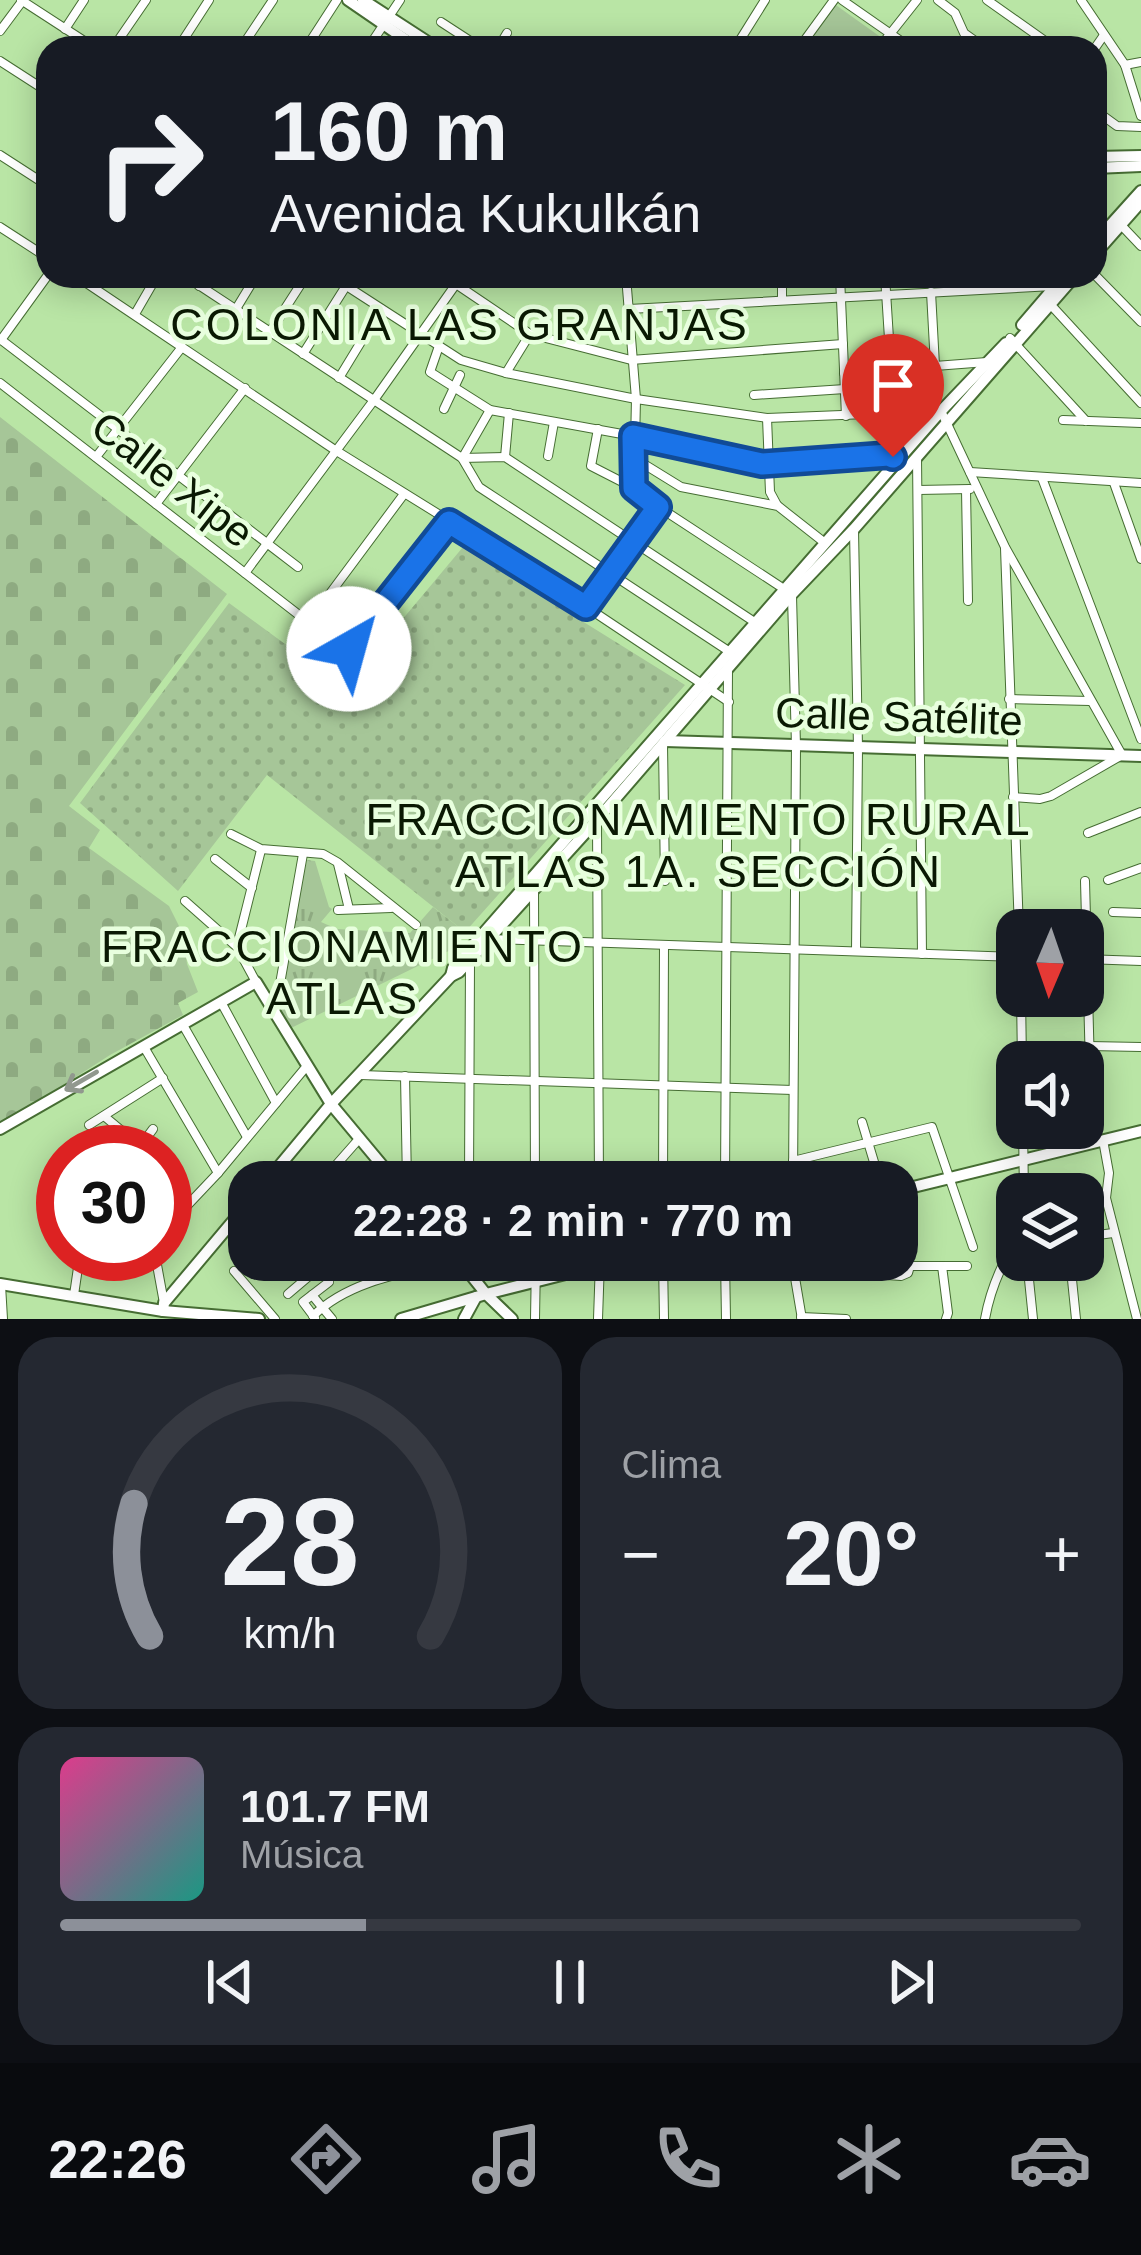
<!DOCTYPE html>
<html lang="es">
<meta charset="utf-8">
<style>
body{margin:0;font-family:Arial,sans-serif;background:#242831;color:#f1f3f6;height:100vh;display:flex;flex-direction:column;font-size:45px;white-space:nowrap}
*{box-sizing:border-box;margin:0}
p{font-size:39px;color:#9ea1a6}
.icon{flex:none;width:66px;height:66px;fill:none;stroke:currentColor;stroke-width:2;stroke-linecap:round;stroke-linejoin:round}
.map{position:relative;height:1319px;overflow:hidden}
.side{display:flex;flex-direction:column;gap:18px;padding:18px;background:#0d0f14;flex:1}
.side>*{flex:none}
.top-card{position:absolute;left:36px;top:36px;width:1071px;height:252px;border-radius:36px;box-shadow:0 6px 30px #0003;background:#171b24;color:#f1f3f6;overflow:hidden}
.needle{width:78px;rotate:182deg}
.fabs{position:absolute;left:996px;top:909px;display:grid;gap:24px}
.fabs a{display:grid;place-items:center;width:108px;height:108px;border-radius:24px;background:#171b24;box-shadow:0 6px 30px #0003;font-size:60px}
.speed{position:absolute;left:36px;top:1125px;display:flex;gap:24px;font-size:60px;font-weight:700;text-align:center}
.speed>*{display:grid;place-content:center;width:156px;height:156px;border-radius:50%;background:#171b24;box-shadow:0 6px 30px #0003;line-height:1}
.speed .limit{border:18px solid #d22;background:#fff;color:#111}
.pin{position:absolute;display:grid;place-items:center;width:102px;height:102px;color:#fff;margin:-123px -51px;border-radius:50% 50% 50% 0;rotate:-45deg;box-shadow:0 0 12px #0007}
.pin .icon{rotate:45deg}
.me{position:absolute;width:132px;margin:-66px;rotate:38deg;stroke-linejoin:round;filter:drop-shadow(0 0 9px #0008)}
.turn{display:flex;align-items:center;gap:42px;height:252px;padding:0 36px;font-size:54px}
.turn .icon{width:156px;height:156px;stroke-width:2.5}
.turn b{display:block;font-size:84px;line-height:102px}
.big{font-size:90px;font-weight:700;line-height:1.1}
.side .widget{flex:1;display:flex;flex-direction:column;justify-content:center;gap:18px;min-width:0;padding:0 42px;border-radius:36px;background:#242831}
.side .dial{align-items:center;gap:0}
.dial svg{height:312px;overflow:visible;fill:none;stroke:#363941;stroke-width:7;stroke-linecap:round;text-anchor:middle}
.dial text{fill:#f1f3f6;stroke:none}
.song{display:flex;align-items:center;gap:36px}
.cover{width:144px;height:144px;border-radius:18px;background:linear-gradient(135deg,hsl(330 70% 55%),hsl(170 70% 35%))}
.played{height:12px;border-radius:6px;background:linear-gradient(90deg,#8c9099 30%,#363941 30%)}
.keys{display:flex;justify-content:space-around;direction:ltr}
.heat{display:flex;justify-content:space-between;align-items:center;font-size:66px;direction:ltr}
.side .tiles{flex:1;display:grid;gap:18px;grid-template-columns:1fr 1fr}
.widget:last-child{grid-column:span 2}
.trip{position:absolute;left:228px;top:1161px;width:690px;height:120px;border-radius:36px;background:#171b24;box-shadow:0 6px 30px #0003;font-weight:700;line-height:120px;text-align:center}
.menu{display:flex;height:192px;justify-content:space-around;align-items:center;background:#090b0e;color:#9ea1a6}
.menu .icon{width:84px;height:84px}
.menu .active{color:#8c9099}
.menu b{font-size:54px;color:#f1f3f6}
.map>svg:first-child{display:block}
</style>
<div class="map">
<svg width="1141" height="1319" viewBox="0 0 1141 1319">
<defs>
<pattern id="grass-dots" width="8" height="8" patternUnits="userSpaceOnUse" patternTransform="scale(3)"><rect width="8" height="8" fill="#a6c698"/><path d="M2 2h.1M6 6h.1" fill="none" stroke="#8eaa81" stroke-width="1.8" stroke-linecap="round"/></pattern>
<pattern id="cemetery-stones" width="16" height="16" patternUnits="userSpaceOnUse" patternTransform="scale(3)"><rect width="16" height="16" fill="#a6c698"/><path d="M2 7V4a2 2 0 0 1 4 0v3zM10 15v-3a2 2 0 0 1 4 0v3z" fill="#8eaa81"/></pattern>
<pattern id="park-tufts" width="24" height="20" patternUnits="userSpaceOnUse" patternTransform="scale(3)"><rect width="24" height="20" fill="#a6c698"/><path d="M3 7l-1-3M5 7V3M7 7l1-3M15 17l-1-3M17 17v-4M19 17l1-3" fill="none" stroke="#8eaa81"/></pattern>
</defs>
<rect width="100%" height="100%" fill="#b9e5a5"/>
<path fill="url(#grass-dots)" d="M463,547L685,685L465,932L267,775L178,891L80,803L229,603L345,688Z"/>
<path fill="url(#cemetery-stones)" d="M0,417L227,594L69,806L100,830L89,848L169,906L184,936L187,964L198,992L178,1003L183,1015L110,1055L0,1126Z"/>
<g fill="url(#park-tufts)">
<path d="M833,3L882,38L878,43L805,44Z"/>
<path d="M307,860L315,861L329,907L332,909L321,922L337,929L410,933L433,907L465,932L461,940L463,944L289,1029L277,1008Z"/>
</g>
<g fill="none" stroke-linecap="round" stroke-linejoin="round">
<g stroke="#466d33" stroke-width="10">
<g id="street">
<path d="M21,0L95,48"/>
<path d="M842,0L911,48"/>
<path d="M938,0L955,13L964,33L985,48"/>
<path d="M987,0L1055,48"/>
<path d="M1081,0L1125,65L1141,116"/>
<path d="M441,22L481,48"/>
<path d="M65,29L84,0"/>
<path d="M0,31L23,0"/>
<path d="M113,48L146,0"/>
<path d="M178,48L209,0"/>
<path d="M241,48L273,0"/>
<path d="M306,48L337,0"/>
<path d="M368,48L400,0"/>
<path d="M498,48L507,33"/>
<path d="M735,48L765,0"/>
<path d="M799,48L834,0"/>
<path d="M879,48L917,0"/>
<path d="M1095,48L1104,35"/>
<path d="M0,61L48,92"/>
<path d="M1125,65L1141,62"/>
<path d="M1095,110L1117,126L1141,127"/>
<path d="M0,155L48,186"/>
<path d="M1095,174L1098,215"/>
<path d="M1121,225L1141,246"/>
<path d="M0,227L48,258"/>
<path d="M1095,275L1141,322"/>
<path d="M76,276L335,450L564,592L729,702"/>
<path d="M185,276L462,458L479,487L730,652"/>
<path d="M331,276L461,360L506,373L636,399L767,418L941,411L1005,547L1122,755L1051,796L1040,799L1013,797"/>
<path d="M444,276L530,334L631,360L843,344"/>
<path d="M626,276L636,399L634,488"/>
<path d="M782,276V299"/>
<path d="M840,276L846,416"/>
<path d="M885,276L891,370"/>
<path d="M976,276L977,290"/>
<path d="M199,286L206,276"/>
<path d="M931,292L935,366"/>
<path d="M1050,304L1141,403"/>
<path d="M236,309L256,276"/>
<path d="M629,309L1053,286"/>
<path d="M135,314L157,276"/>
<path d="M270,332L306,276"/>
<path d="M1010,338L1086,421"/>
<path d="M0,339L298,567"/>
<path d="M1,340L48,275"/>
<path d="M439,346L430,372L490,410L633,436L762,464L889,455L898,461"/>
<path d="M303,354L346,286"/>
<path d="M506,373L530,334"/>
<path d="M844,373L987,362"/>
<path d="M339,378L381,309"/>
<path d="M0,383L308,622"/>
<path d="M754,395L845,389"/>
<path d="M444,409L460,375"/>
<path d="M767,418L770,492L777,505"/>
<path d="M1063,420L1141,423"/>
<path d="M598,429L591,466L634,488L639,494L784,589"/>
<path d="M548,456L554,422"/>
<path d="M96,457L182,347"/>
<path d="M463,457L490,410"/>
<path d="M505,457L509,413"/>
<path d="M917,457L922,954"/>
<path d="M462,458L505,457L756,623"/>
<path d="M634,458L681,487L778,506L825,543"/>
<path d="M970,472L1141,483"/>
<path d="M1042,478L1141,739"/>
<path d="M1114,483L1141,559"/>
<path d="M918,490L970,489"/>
<path d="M966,490L968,601"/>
<path d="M156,504L245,388"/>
<path d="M854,530L858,748L856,951"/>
<path d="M1005,548L1019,930"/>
<path d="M245,573L374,400L456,284"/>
<path d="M792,596L796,746L793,1182"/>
<path d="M586,607L658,507"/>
<path d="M311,619L349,649"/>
<path d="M297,638L404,494"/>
<path d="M336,666L449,522"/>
<path d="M1009,699L1090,701"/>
<path d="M663,745L665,881"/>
<path d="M597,824L599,1182"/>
<path d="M1088,833L1141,812"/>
<path d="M231,834L261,849L323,854L337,862L416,925"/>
<path d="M215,859L252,888"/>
<path d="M338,864L349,909"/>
<path d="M1108,880L1141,868"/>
<path d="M1085,881L1092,1143"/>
<path d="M534,890L535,1182"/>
<path d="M185,901L237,947L256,982"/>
<path d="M338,910L391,908"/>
<path d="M1113,912L1141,913"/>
<path d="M490,939L1017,957"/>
<path d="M237,946L261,850"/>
<path d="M1084,959L1141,961"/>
<path d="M1021,996L1022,1062"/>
<path d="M221,1002L276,1103"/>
<path d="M275,1012L303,854"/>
<path d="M183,1025L247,1137"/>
<path d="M1089,1046L1141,1047"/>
<path d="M144,1047L218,1173"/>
<path d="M361,1075L793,1090"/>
<path d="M405,1076L407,1182"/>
<path d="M104,1116L140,1146"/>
<path d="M862,1122L880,1182"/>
<path d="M89,1125L163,1078"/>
<path d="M1023,1128L1024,1194"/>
<path d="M1103,1140L1109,1173L1106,1198L1137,1319"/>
<path d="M95,1152L97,1144"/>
<path d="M136,1152L153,1129"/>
<path d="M793,1161L932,1127L973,1247"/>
<path d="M334,1166L347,1182"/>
<path d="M321,1182L359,1139"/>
<path d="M469,1182L470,962"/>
<path d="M663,1182L664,945"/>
<path d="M725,1182L728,669"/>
<path d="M165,1229L218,1173L306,1067"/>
<path d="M1083,1237L1113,1233"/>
<path d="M155,1254L164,1303"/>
<path d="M80,1255L105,1258"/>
<path d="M299,1260L311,1275"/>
<path d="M663,1260L664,1319"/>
<path d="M725,1260L726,1319"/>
<path d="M792,1260L802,1319"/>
<path d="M1027,1260L1033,1319"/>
<path d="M1070,1260L1076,1319"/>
<path d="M910,1266H967"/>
<path d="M942,1266L948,1313L946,1319"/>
<path d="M792,1268L901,1276L908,1273L910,1266L897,1230"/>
<path d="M234,1271L275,1319"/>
<path d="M1,1285L3,1319"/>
<path d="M288,1294L328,1260"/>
<path d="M74,1295L80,1254"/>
<path d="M312,1295L332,1319"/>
<path d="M313,1316C350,1279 410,1272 460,1260"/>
<path d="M801,1317L846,1319"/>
<path d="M315,1318L303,1302L329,1282"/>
<path d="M535,1319L536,1260"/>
<path d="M598,1319L600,1261"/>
<path d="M985,1319C990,1290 1002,1263 1017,1238"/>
</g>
</g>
<g stroke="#466d33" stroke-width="14">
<g id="secondary">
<path d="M348,0L418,48"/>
<path d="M363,0L437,48"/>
<path d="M1095,157L1141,156"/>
<path d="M1095,168L1141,166"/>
<path d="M1095,242L1141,191"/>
<path d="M1095,254L1141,202"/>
<path d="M1022,325L1064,276"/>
<path d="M665,741L1141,756"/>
<path d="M451,976L453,968L941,411L1006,343"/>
<path d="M0,1129L256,982L331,1104L396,1182"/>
<path d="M266,1182L331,1104L451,976L459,972L597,820L792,594L854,529L1075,276"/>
<path d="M897,1191L1141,1131"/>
<path d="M459,1260L486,1294L512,1319"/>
<path d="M0,1284L163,1311L259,1319"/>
<path d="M163,1311L164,1303L249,1202"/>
<path d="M401,1319L486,1294L621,1260"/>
<path d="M464,1319L476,1297"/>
</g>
</g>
<use href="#street" stroke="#fff" stroke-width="8"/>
<use href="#secondary" stroke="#fff" stroke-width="10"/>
</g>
<defs><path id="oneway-shaft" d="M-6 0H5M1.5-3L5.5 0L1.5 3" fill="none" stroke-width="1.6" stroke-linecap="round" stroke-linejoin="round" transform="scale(3)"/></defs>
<use stroke="#91988e" href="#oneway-shaft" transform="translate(81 1081) rotate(150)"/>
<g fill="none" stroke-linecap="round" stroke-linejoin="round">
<g stroke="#114b97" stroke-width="30">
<path id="route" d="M349,649L449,522L586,607L658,507L634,488L633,436L762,464L889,455L893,457"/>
</g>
<use href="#route" stroke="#1a73e8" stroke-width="21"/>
</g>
<g text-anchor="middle" stroke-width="9" stroke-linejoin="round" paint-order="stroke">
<g font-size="42" fill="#0a1903" stroke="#e8ffde">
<text transform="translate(173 479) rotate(38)" y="15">Calle Xipe</text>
<text transform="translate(899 716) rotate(2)" y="15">Calle Satélite</text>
</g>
<g font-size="45" letter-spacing="3" fill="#0a1903" stroke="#e8ffde">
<text x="460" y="340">COLONIA LAS GRANJAS</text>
<text x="699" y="835">FRACCIONAMIENTO RURAL<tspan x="699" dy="52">ATLAS 1A. SECCIÓN</tspan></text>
<text x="343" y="962">FRACCIONAMIENTO<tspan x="343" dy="52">ATLAS</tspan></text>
</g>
</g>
</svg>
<div class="fabs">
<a><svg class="needle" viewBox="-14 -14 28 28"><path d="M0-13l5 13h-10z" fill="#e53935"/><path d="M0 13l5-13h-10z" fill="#9ea1a6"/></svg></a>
<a><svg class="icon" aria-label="sound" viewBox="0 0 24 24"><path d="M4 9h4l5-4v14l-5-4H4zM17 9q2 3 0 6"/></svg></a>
<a><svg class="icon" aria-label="layers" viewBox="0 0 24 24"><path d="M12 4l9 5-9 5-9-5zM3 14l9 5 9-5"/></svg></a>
</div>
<div class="speed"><div class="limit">30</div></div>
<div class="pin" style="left:893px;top:457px;background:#d93025"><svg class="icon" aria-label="arrive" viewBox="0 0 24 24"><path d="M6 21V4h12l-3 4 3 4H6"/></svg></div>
<svg class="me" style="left:349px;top:649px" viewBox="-20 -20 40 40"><circle r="19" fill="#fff"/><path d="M0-13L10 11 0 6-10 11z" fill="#1a73e8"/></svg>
<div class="trip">22:28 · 2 min · 770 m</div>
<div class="top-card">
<div class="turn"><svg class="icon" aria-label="right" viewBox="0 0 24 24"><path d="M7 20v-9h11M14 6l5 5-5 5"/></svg><div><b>160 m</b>Avenida Kukulkán</div></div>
</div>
</div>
<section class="side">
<div class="tiles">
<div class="widget dial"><svg viewBox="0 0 100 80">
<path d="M14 69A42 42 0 1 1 86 69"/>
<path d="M14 69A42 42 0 0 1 10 35" stroke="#8c9099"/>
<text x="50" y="56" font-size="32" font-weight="700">28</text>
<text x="50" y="72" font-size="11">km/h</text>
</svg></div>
<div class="widget"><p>Clima</p>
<div class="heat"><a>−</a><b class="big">20°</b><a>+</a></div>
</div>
<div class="widget">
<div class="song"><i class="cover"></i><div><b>101.7 FM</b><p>Música</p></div></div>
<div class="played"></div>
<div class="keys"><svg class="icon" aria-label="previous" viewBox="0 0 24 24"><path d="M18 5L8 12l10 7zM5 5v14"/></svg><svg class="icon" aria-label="pause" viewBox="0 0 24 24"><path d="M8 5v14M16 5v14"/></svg><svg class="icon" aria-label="next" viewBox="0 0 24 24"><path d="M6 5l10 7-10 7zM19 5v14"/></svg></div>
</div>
</div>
</section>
<nav class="menu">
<b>22:26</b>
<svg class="icon active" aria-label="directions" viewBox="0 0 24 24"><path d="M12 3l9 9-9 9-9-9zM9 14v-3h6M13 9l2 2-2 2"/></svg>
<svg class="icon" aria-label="music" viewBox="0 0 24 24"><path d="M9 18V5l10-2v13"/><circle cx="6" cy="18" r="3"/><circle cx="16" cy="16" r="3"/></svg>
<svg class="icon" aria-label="phone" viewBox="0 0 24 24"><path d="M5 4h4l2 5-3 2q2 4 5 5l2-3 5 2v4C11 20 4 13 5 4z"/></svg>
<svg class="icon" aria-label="climate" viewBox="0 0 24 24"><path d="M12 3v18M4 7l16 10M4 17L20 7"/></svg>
<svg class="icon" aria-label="car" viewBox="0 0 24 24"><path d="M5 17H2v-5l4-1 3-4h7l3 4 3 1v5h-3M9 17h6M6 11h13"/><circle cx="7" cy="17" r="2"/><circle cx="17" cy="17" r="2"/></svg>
</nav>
